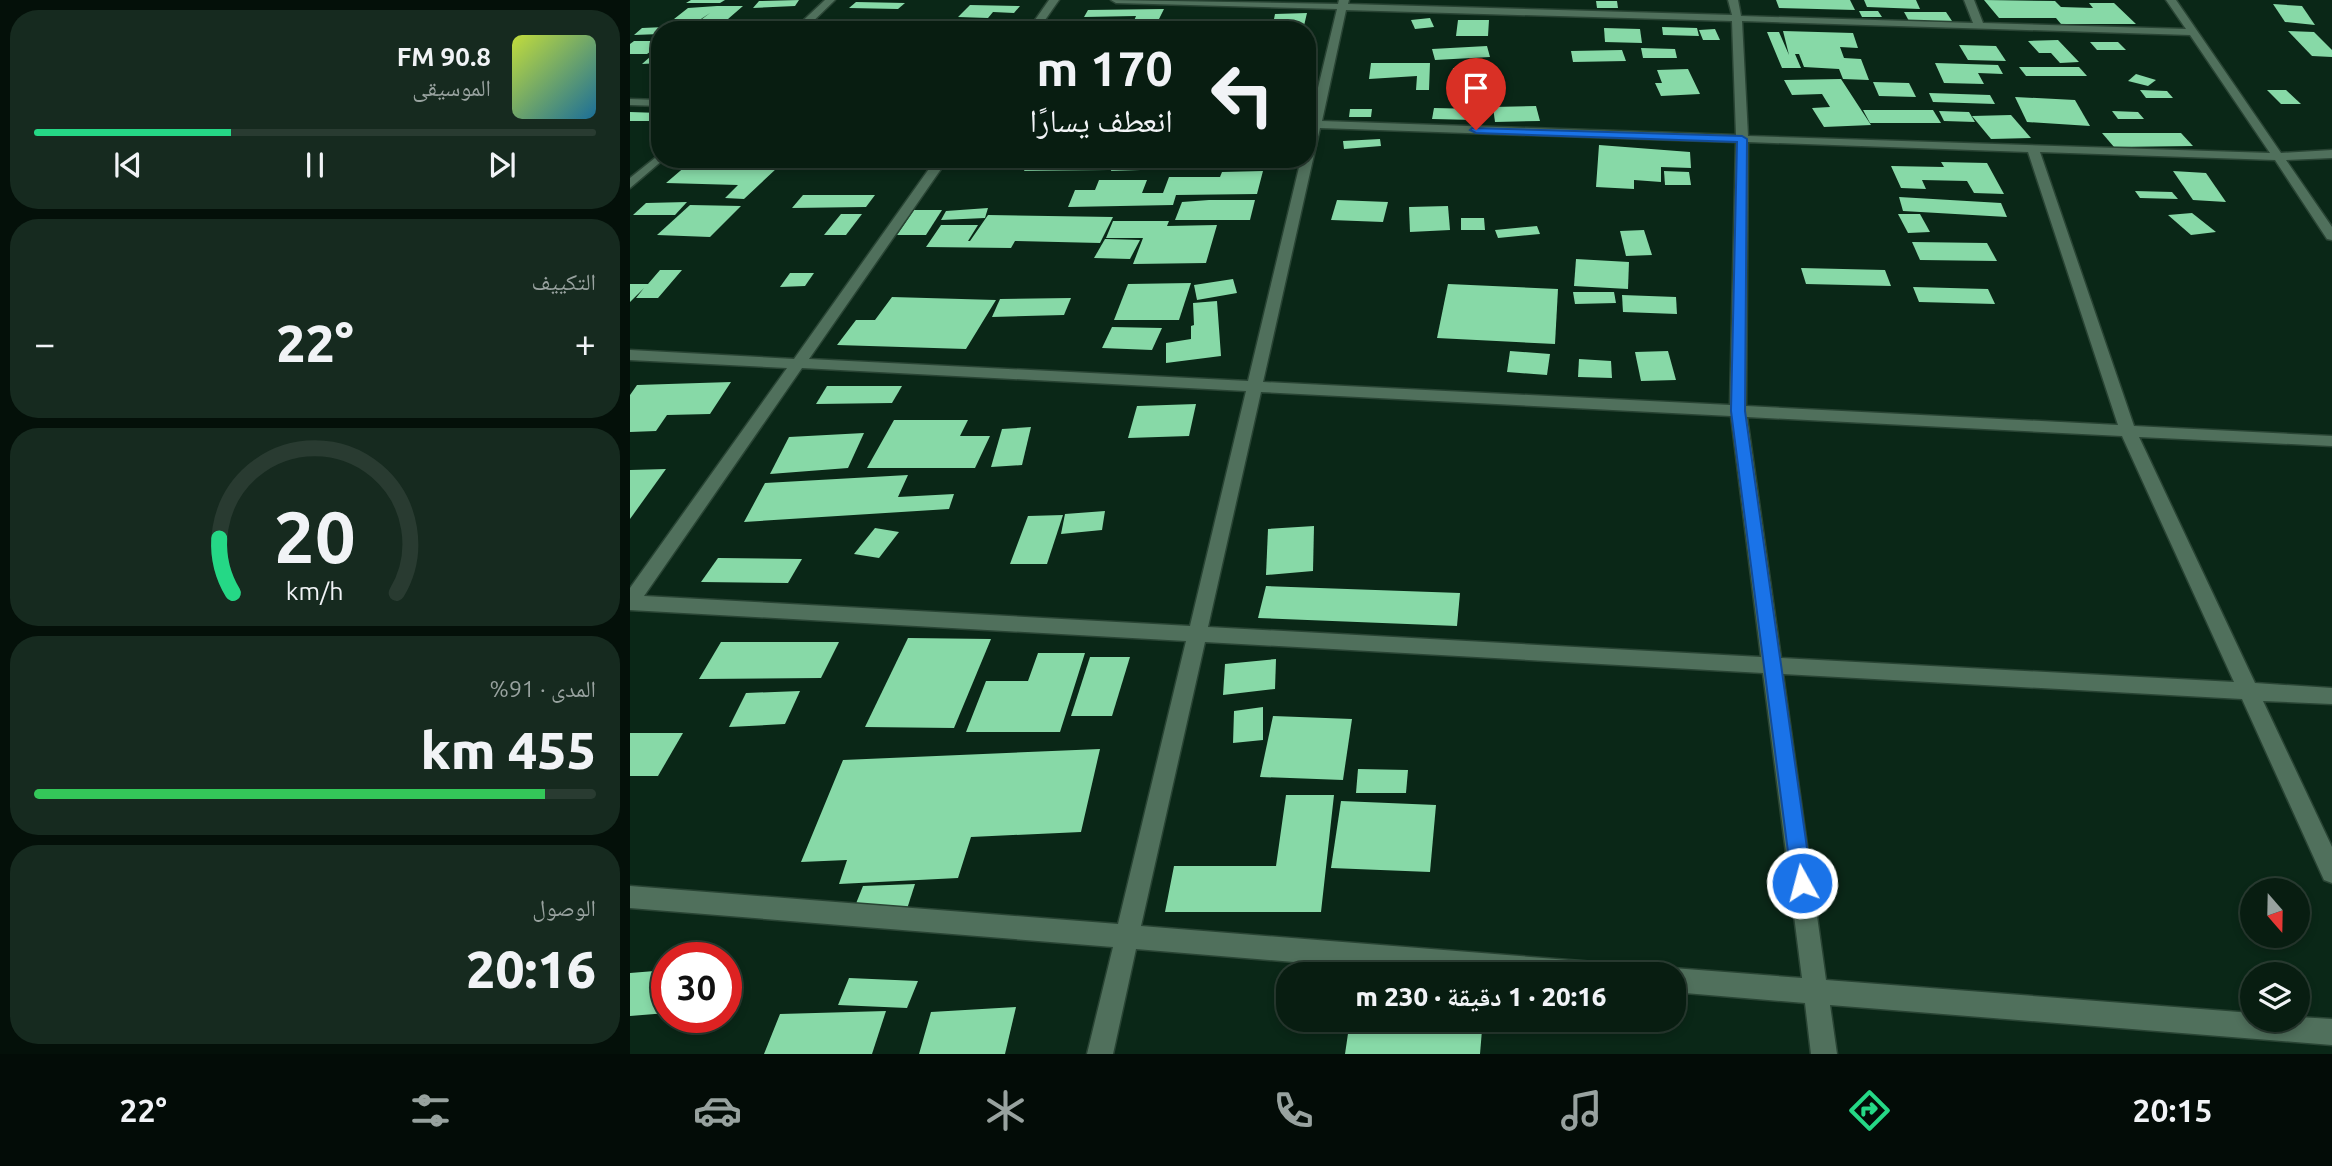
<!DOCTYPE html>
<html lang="ar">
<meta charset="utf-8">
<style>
body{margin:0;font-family:Ubuntu,"Noto Naskh Arabic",sans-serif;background:#162a1f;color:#f1f3f6;direction:rtl;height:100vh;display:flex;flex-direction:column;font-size:26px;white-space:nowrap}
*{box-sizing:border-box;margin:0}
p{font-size:23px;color:#98a29f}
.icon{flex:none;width:38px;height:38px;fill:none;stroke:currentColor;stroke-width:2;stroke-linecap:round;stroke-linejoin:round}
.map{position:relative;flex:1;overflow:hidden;direction:ltr}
.side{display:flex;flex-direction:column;gap:10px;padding:10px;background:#041009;width:630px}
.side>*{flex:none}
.hud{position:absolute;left:21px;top:21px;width:665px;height:147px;border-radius:28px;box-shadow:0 4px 10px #0003,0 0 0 2px #293b31;direction:rtl;background:#081d11;color:#f1f3f6;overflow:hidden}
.needle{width:46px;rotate:160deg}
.controls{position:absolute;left:1610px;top:878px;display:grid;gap:14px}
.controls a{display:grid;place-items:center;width:70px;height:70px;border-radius:50%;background:#081d11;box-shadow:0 4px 10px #0003,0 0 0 2px #293b31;font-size:35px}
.speed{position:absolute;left:21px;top:942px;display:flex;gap:14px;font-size:35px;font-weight:700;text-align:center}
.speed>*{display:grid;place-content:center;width:91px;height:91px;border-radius:50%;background:#081d11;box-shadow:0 4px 10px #0003,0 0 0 2px #293b31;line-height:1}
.speed .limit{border:10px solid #d22;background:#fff;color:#111}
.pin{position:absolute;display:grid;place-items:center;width:60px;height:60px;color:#fff;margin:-72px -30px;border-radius:50% 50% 50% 0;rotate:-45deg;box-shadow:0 0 7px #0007}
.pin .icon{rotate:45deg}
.me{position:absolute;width:77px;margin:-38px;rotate:353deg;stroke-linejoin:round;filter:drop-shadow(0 0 5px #0008)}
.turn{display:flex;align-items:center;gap:24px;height:147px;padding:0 28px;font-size:32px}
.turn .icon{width:91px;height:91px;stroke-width:2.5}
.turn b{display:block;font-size:49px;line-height:60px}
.big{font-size:52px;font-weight:800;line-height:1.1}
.side .card{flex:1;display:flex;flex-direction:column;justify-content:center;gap:10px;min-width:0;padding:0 24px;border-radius:28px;background:#162a1f}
.side .dial{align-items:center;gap:0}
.dial svg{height:182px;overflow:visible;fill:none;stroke:#293b31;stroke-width:7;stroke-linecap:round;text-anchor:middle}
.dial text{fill:#f1f3f6;stroke:none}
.song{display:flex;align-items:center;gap:21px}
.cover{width:84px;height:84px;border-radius:10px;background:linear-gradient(135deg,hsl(70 70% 55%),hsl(200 70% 35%))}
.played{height:7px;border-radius:4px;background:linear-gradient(90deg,#25d886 35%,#293b31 35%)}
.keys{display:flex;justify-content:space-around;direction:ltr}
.heat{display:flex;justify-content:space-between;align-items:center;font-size:38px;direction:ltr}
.charge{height:10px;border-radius:5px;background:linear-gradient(90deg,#34c759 91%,#293b31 0)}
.trip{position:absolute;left:646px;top:962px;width:410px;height:70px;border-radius:28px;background:#081d11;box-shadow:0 4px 10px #0003,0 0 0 2px #293b31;font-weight:800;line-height:70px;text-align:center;direction:rtl}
.dock{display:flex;height:112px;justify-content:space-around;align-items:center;background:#030c07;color:#98a29f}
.dock .icon{width:49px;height:49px}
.dock .active{color:#25d886}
.dock b{font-size:32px;color:#f1f3f6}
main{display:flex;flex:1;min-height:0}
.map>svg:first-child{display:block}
</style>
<main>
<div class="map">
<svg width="1702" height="1054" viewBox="0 0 1702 1054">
<rect width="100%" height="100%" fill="#0a2717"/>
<g fill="#87d9a7">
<path d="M61,0H95L90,3H56Z"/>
<path d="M169,0L165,6L123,8L129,1Z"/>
<path d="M1146,0H1220L1225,10L1149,8Z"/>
<path d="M1234,0H1286L1290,9L1237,7Z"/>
<path d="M1354,0L1425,1L1431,7L1463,8L1459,3H1484L1506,24H1431L1426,18H1369Z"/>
<path d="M966,1H987L988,8H967Z"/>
<path d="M226,2L275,3L268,9L219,8Z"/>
<path d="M1643,4L1672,6L1685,25L1655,22Z"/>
<path d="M340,5L390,6L384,13L363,12L358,18L328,17Z"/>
<path d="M87,6H113L98,19H72L80,13L71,19H44L58,8Z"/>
<path d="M534,9L528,21H504L506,16L454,17L458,10Z"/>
<path d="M1229,11H1248L1252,17H1232Z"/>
<path d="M1274,12H1316L1322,21H1279Z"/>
<path d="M677,13L673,30H594L598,19H644L645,14Z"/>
<path d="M800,18L804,27L785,29L781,20Z"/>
<path d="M828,20H859L858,36H826Z"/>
<path d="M58,26L55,30H30V34L4,35L12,28Z"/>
<path d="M1032,27L1067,28L1069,36L1033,35Z"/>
<path d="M974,28L1010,29L1012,43L975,42Z"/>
<path d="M1085,29L1090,40H1073L1069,30Z"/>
<path d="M1153,31L1223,33L1228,48L1210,47L1214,58L1231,59L1239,80L1213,79L1209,69L1174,67L1169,54H1165L1171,68H1152L1137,32H1149L1159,55Z"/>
<path d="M1658,31L1684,32L1702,50V57L1682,56Z"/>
<path d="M1428,40L1449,62L1430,63L1421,53H1409L1398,41Z"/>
<path d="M4,41H30V45L17,54H0V44Z"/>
<path d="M1460,42H1488L1496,50H1467Z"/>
<path d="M1329,45L1366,46L1376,61L1338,60Z"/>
<path d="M857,46L860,57L805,60L802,49Z"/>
<path d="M30,48V63L12,64Z"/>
<path d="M1011,48L1045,49L1047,58H1013Z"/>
<path d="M992,50L996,61L943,62L941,51Z"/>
<path d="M741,63H800L799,90H786L787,76L739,79Z"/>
<path d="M1305,63L1368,65L1373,74L1348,73L1354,84L1314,83Z"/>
<path d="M1389,67H1449L1457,76H1396Z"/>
<path d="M823,68H863V83H821Z"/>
<path d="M1058,69L1070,94L1031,96L1025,83H1032L1027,70Z"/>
<path d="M1506,74L1526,80L1518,86L1498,81Z"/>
<path d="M1211,79L1241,125L1194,127L1182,108L1200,107L1192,94L1162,95L1154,80Z"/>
<path d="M1243,82L1279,83L1286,97L1249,96Z"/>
<path d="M1510,90L1537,91L1543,98H1516Z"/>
<path d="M1637,90H1656L1671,104H1651Z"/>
<path d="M1299,93L1360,95L1365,104L1303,102Z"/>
<path d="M1385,97L1445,100L1460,126L1397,122Z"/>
<path d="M906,106L910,121L865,122L863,107Z"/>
<path d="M804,108L848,109L846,120L802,119Z"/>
<path d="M720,109H742L741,117H719Z"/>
<path d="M1233,110H1303L1311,123H1240Z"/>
<path d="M1309,111L1339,112L1345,122L1314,121Z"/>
<path d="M1482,111L1508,112L1514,119H1488Z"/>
<path d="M0,112L30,113V121H0Z"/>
<path d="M1381,115L1401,138L1361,139L1342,116Z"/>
<path d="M1472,133H1551L1563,146L1484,147Z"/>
<path d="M750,139L751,146L714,149L713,141Z"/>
<path d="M969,145L1060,152L1061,168L1031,167V182L1004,180V189L966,187Z"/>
<path d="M350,159H397L392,168L344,167Z"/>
<path d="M400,159H483L478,170L394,171Z"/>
<path d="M484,159H542L540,169L481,171Z"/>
<path d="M1311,162L1357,163L1374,194L1344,193L1337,181L1292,180L1296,189L1271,188L1261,166L1314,167Z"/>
<path d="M57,165L147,168L114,199L95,198L108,185L36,183Z"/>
<path d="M633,171L627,194L546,195L543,205L438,207L445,190H465L469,180H517L512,193H533L539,177H590L592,172Z"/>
<path d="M1034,171L1059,172L1061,185H1035Z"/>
<path d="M1543,171L1576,173L1596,202L1563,200Z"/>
<path d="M1505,191L1542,192L1548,199L1510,198Z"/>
<path d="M173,195H245L236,207L162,208Z"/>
<path d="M1269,197L1371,203L1377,217L1273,211Z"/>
<path d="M579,200H625L620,220H545L552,202Z"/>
<path d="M707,200L758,202L753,222L701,220Z"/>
<path d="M57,202L45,215H3L16,203Z"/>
<path d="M60,205L111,206L80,237L27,235Z"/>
<path d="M818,206L820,230L780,232L779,207Z"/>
<path d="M358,208L355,218L311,220L316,211Z"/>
<path d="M284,210H312L296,235H267Z"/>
<path d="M1562,213L1586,232L1561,235L1538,215Z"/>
<path d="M211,214H232L216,235H194Z"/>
<path d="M1268,214H1290L1300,232L1278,233Z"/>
<path d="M358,215L483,217L470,243L385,241L381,248L296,247L311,225H348L338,241H340Z"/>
<path d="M831,218H854L855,230H831Z"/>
<path d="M483,221H539L537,226L587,225L576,263L503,264L513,238H476Z"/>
<path d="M907,226L910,234L868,238L865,230Z"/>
<path d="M1014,230L1022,255L996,256L990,231Z"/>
<path d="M475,239H476L510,240L500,259L464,258Z"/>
<path d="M1282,242L1357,243L1367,261L1290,260Z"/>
<path d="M946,259L999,262L998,289L944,286Z"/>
<path d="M1171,268L1255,270L1261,286L1176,284Z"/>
<path d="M30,270H52L28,298H6L14,288L0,302V284H18Z"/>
<path d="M160,273H184L175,286L150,287Z"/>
<path d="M603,279L607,293L567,300L564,285Z"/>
<path d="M561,283L549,320H484L498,284Z"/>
<path d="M818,284L928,289L925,344L807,338Z"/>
<path d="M1283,287L1358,289L1365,304L1289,302Z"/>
<path d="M943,292H984L986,303L945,304Z"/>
<path d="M992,295L1046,297L1047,314L993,312Z"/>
<path d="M262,297L366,300L336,349L207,345L226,320H245Z"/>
<path d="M441,298L434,315L362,317L370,299Z"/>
<path d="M587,301L591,356L536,363V343L561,339V326L564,325L563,303Z"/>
<path d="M482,327L532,328L522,350L472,348Z"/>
<path d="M880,351L920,354L917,375L877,372Z"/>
<path d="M1038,351L1046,380L1011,381L1005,352Z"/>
<path d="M949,359L981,361L982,378L948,377Z"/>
<path d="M101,382L80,414L37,415L26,431L0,432V395L7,385Z"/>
<path d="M197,386H272L262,403L186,404Z"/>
<path d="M566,404L559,436L498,438L507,406Z"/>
<path d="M264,420H338L330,436H360L345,468H237Z"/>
<path d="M401,427L392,465L361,467L372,429Z"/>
<path d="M234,433L218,468L140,474L159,437Z"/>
<path d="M36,469L0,519V470Z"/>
<path d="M278,475L268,497L324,494L319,509L114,522L135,483Z"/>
<path d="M475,511L472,530L431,534L435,514Z"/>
<path d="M433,515L417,564H380L398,516Z"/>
<path d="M684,526L683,571L636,575L638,529Z"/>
<path d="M245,528L269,532L249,558L224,554Z"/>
<path d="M88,558L172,559L158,583L71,582Z"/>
<path d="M636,586L830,593L827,626L628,618Z"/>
<path d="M278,638L361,639L324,728L235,727Z"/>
<path d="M91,642H209L191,678L69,679Z"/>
<path d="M408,653H455L430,732H336L356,681H398Z"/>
<path d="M460,657H500L482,716H441Z"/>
<path d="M646,659L645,689L593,695L595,664Z"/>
<path d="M170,691L155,724L99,727L116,693Z"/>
<path d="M633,707V740L603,743L604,711Z"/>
<path d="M643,716L722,719L713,780L630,777Z"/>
<path d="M0,733H53L28,776H0Z"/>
<path d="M470,749L451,832L341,837L328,878L209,884L217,860L171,862L213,760Z"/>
<path d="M728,769L778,770L776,793H726Z"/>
<path d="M656,795H704L691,912H535L544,866H646Z"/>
<path d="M711,801L806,805L800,872L701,868Z"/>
<path d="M285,884L277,909L223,911L233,886Z"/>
<path d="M37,970V1013L0,1016V973Z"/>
<path d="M219,978L288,981L277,1008L208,1005Z"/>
<path d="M386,1007L375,1054H289L301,1012Z"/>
<path d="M256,1011L242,1054H134L150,1014Z"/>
<path d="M720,1020L852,1030L850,1054H715Z"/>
</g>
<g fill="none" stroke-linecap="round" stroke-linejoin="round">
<g stroke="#294434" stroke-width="3">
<g id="minor">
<path d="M195,0H205L174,30H163Z"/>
<path d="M419,0H429L408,30H398Z"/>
<path d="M481,0L708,4L709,0H719L718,4L1102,15L1098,0H1108L1111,16L1343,23L1334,0H1344L1353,23L1556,29L1536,0H1546L1651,153L1702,150V158L1656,160L1702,227V240L1697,239L1645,160L1410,152L1504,426L1702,436V446L1509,437L1625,683L1702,688V704L1633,701L1702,847V883L1694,880L1612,699L1153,674L1196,980L1622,1013V1020H1668V1017L1702,1019V1045L1200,1005L1207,1054H1181L1175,1003L1043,992V975H1033L1043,968L1172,978L1133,673L575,642L511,926L977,963L986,966L989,975H823L506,949L483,1054H457L483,947L0,908V886L488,924L556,641L0,610V588L157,368L0,360V350L164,359L306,159H318L179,359L618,381L671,159H677V121H680L707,9L486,3ZM716,10L1102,21L1106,135L692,121ZM1112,21L1560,35L1640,153L1118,136ZM690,128L1106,142L1100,405L633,382ZM1118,142L1398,152L1488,425L1116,406ZM172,368L616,391L560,626L14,596ZM631,392L1101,416L1131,657L578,627ZM1117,417L1492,436L1604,682L1151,658Z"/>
<path d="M0,99L30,100V106L0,105Z"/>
<path d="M30,154V159H34L0,188V178Z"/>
</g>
</g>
<use href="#minor" fill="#50705c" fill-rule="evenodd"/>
</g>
<path fill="#1a73e8" stroke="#114b97" stroke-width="2" d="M842,128L1112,136L1117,139L1115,411L1182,883L1179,890L1172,893L1165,890L1162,883L1101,411L1107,142L846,133L840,130Z"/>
</svg>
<div class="controls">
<a><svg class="needle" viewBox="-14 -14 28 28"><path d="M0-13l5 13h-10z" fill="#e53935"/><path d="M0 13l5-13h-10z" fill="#98a29f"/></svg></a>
<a><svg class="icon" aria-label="layers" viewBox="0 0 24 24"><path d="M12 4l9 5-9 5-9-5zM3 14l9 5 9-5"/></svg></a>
</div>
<div class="speed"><div class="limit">30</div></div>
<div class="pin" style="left:846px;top:130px;background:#d93025"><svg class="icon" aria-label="arrive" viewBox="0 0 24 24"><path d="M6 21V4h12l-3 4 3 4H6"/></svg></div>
<svg class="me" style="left:1172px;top:883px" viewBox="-20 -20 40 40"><circle r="17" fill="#1a73e8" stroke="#fff" stroke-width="3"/><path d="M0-11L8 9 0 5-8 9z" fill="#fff"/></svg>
<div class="trip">20:16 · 1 دقيقة · 230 m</div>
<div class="hud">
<div class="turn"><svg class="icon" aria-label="left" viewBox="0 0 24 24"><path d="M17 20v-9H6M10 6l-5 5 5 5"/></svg><div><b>170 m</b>انعطف يسارًا</div></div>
</div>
</div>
<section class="side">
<div class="card">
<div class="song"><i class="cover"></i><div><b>90.8 FM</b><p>الموسيقى</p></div></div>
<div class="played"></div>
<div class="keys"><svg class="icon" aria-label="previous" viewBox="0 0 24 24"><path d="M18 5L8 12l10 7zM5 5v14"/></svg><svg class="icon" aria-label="pause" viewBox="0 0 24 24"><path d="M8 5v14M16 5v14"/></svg><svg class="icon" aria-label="next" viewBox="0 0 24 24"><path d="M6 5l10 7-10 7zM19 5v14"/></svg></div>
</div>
<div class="card"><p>التكييف</p>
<div class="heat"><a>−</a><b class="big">22°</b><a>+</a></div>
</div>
<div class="card dial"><svg viewBox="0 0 100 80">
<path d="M14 69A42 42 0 1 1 86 69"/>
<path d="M14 69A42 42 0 0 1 8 45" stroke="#25d886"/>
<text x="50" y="56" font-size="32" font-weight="700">20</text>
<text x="50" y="72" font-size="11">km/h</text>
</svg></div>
<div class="card"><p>المدى · 91%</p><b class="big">455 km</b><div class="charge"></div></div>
<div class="card"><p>الوصول</p><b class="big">20:16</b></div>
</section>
</main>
<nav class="dock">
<b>20:15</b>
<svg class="icon active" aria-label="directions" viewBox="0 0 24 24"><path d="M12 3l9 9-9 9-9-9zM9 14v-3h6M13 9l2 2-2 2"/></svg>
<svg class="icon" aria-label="music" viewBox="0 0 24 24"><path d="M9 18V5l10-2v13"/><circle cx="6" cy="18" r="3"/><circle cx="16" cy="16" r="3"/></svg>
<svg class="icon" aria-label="phone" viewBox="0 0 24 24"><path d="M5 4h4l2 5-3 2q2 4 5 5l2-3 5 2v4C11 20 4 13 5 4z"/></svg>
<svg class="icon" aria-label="climate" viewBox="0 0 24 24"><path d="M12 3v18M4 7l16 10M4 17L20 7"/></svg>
<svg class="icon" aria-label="car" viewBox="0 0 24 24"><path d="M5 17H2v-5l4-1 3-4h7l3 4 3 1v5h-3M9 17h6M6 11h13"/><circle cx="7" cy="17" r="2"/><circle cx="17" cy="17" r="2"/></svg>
<svg class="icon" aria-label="filters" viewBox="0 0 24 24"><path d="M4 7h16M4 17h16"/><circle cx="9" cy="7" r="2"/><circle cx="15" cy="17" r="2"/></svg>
<b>22°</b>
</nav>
